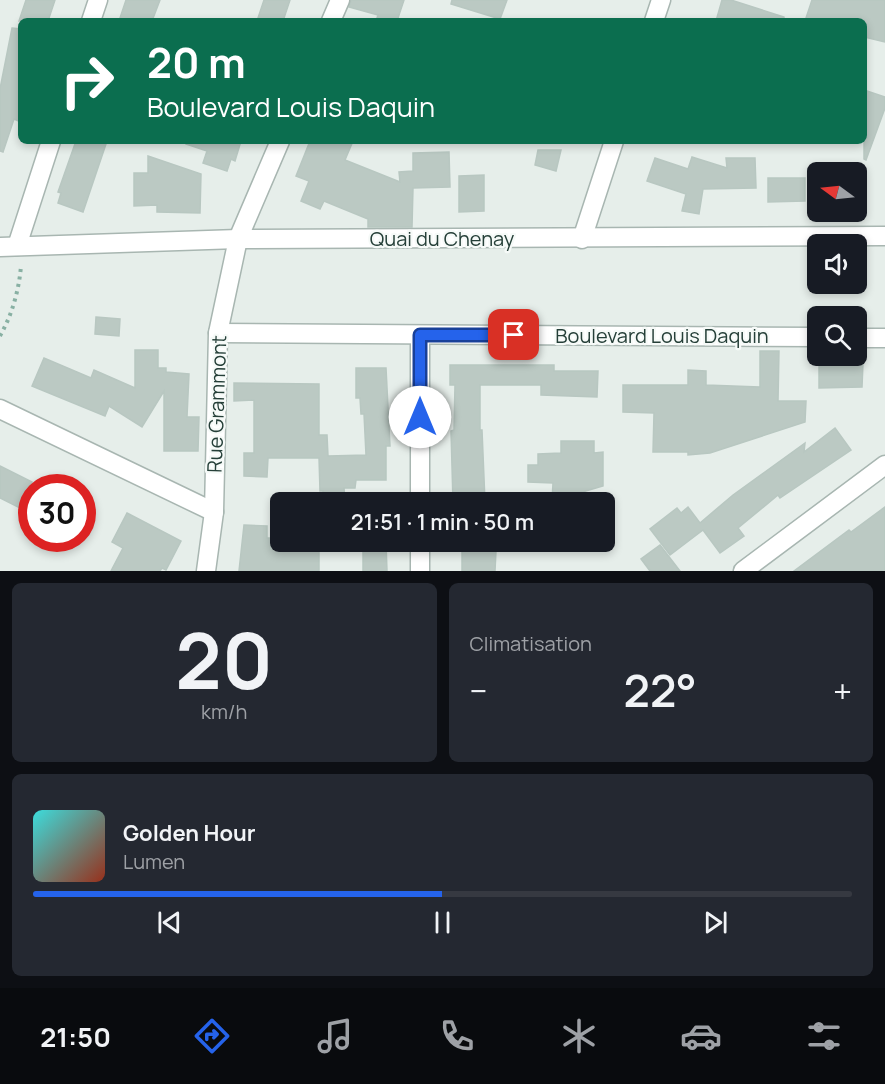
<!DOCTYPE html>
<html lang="fr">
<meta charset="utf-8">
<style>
body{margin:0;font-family:Manrope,sans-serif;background:#242831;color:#f1f3f6;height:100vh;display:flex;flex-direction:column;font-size:22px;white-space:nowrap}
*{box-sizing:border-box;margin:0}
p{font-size:20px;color:#9ea1a6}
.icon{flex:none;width:33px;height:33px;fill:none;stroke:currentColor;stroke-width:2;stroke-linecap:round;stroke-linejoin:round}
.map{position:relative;height:571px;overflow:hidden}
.side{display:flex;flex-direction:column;gap:12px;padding:12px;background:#0d0f14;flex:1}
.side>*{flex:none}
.hud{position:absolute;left:18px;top:18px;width:849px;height:126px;border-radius:9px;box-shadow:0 3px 9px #0003;background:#0b6e4f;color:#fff;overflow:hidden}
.needle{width:39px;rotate:285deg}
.buttons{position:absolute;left:807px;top:162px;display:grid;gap:12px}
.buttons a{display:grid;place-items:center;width:60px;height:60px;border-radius:9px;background:#171b24;box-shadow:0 3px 9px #0003;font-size:30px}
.speed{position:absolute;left:18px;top:474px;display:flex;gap:12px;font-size:30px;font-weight:700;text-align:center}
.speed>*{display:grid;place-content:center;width:78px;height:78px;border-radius:50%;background:#171b24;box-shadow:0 3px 9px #0003;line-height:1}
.speed .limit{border:9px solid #d22;background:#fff;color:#111}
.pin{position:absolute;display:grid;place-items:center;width:51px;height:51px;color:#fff;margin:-26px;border-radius:12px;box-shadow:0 3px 9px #0006}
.me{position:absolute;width:66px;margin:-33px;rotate:0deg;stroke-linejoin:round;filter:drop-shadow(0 0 4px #0008)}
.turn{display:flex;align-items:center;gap:21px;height:126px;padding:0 30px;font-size:27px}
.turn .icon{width:78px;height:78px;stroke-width:2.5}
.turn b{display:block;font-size:42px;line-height:51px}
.big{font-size:45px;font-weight:600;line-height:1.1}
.side .card{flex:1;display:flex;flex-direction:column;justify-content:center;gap:9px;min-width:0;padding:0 21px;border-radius:9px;background:#242831}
.side .dial{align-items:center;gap:0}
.dial b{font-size:78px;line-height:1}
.song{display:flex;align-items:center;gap:18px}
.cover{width:72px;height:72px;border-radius:9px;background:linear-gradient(135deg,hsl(180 70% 55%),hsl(10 70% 35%))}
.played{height:6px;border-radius:3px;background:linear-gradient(90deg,#2563eb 50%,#363941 50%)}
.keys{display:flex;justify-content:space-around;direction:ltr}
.heat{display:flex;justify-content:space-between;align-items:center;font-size:33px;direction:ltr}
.side .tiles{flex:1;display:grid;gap:12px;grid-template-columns:1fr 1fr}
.card:last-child{grid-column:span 2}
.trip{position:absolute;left:270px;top:492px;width:345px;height:60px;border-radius:9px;background:#171b24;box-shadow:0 3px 9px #0003;font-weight:600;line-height:60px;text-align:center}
.menu{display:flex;height:96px;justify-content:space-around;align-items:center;background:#090b0e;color:#9ea1a6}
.menu .icon{width:42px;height:42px}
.menu .on{color:#2563eb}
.menu b{font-size:27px;color:#f1f3f6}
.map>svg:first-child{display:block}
</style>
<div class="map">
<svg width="885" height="571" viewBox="0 0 885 571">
<rect width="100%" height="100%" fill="#e6eeea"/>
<g fill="#bbc9c3" stroke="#b8c7c1" stroke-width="1.5">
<path d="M26,0H55L48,21H19Z"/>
<path d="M126,0H160L152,21H119Z"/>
<path d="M264,0H290L283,21H257Z"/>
<path d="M351,0H404L397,21H376L378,15L349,7Z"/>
<path d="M452,0H507L500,19L451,4Z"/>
<path d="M722,0H731L784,17V21H716Z"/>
<path d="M812,0H885V42L864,37V21H805Z"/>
<path d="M12,28L21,29V122L14,119L3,152L0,151V89Z"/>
<path d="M864,90L885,97V108L866,160L864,159Z"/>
<path d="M76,141H107L83,212L58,203L61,193L58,192Z"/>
<path d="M187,141H241L235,161L231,159L227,171L203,163L207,151L186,144Z"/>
<path d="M310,141H353L345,160L400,182L399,172L413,171V153L449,152L450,187L413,188L412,227H368V219L324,201L320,209L301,201L309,181L296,176Z"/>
<path d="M538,150H561L556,171L535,165Z"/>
<path d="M148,156L201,174L200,213L157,212V205L134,206V173H148Z"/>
<path d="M692,157L727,168L726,158H755L756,188L703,189L699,214L682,211L686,194L647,181L655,158L688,169Z"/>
<path d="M484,175V211L459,212V176Z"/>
<path d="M768,178H805V201L768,202Z"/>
<path d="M96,317L120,319L119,336L95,334Z"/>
<path d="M135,350H158V368H166V372L189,374L187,417H199L198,451H164V391L142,427L109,406L105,416L32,386L44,358L91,378L94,370L135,388Z"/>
<path d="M760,351H779L778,401H806L805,422L710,453L688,455V452H653L654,413L623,412V385H688V370L706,371V385L760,387Z"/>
<path d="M819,363H863L862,387L819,388Z"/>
<path d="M450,365H554V371H598L597,397L541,395V385H480V430H482L485,502H453L451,431L454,430L455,385H450Z"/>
<path d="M356,368H386L390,446H386V480H356L355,488H344L345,501H323V491H320L319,458H268L267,477L244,476V453H254V400L234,401V383L319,384V435H327L328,456L366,455L364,414H361L360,398H356Z"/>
<path d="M835,428L851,450L780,498L778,495L738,528L744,536L720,553L703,530L670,555L650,529L677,508L681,513L688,507L700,523L733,495L805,443L804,452Z"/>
<path d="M561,441H594V453L603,452V486L552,501L553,483L528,482V465H538V454L561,453Z"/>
<path d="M0,466L32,482V514L0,498Z"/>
<path d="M885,507V571H794L849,530L851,532Z"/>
<path d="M127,513L181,541L166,570L162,568L160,571H111L123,548L112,542Z"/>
<path d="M244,525L267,526V538H275V550H319V571H239Z"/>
<path d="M363,542H386L387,571H363Z"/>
<path d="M462,542H490V551H496L495,571H462Z"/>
<path d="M660,545L680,571H650L641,559Z"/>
</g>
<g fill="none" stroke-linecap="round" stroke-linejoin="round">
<g stroke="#a8b6b1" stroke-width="21">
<g id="street">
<path d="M91,21L98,0"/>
<path d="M331,21L340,0"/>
<path d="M654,21L661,0"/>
<path d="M582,239L614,141"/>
<path d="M17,246L51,141"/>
<path d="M0,247L238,239L885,236"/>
<path d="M218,333L818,337"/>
<path d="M856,338H885"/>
<path d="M0,409L214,512"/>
<path d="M420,502V335"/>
<path d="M206,571L214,512L218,333L238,239L280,141"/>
<path d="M420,571V542"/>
<path d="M743,571L885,465"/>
</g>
</g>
<path stroke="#88b0a3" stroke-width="4" stroke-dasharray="3 4.5" stroke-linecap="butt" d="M0,336C12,315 19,290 21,266"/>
<use href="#street" stroke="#fff" stroke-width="18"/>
</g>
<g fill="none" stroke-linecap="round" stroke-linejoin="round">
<g stroke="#184099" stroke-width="15">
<path id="route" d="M420,417V335H514"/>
</g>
<use href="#route" stroke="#2563eb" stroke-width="10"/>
</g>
<g text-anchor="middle" stroke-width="4.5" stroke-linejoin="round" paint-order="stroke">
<g font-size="20" fill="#253f38" stroke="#f6faf8">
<text x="442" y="246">Quai du Chenay</text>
<text x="662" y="343">Boulevard Louis Daquin</text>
<text transform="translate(217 404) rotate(-88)" y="7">Rue Grammont</text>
</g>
</g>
</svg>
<div class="buttons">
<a><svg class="needle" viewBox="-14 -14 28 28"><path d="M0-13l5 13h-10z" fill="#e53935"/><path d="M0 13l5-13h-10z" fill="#9ea1a6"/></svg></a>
<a><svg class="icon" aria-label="sound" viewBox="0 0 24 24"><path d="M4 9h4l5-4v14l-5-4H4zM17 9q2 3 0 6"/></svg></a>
<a><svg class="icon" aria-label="search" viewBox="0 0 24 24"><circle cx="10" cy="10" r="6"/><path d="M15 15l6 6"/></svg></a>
</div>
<div class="speed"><div class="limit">30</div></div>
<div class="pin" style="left:514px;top:335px;background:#d93025"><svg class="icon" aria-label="arrive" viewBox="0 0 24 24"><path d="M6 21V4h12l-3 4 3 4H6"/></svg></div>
<svg class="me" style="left:420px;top:417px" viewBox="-20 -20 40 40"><circle r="19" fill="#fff"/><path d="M0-13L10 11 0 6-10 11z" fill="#2563eb"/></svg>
<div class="trip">21:51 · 1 min · 50 m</div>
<div class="hud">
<div class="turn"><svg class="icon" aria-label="right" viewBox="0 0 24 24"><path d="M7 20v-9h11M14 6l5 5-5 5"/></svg><div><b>20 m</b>Boulevard Louis Daquin</div></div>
</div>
</div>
<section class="side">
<div class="tiles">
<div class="card dial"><b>20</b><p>km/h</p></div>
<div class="card"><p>Climatisation</p>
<div class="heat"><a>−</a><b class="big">22°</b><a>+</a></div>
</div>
<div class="card">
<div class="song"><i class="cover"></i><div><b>Golden Hour</b><p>Lumen</p></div></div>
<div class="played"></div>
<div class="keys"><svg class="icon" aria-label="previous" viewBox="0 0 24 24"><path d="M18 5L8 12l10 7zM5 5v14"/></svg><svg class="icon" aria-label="pause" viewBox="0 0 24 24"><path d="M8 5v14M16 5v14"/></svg><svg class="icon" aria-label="next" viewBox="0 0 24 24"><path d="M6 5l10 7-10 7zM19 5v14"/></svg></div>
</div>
</div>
</section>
<nav class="menu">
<b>21:50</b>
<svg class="icon on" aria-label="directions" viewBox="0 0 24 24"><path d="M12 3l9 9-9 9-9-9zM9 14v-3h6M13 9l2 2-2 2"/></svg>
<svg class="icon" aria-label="music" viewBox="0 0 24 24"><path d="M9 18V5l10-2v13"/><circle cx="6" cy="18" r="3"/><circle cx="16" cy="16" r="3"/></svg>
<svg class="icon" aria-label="phone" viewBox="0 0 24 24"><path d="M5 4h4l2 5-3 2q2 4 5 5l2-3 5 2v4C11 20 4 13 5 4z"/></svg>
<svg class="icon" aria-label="climate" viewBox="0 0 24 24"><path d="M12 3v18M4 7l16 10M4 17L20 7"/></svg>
<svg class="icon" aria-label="car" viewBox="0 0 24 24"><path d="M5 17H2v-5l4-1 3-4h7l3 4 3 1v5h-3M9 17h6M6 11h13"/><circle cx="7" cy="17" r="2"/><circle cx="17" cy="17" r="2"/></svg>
<svg class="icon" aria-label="filters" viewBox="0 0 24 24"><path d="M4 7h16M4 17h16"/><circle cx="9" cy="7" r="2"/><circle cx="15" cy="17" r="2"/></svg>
</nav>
